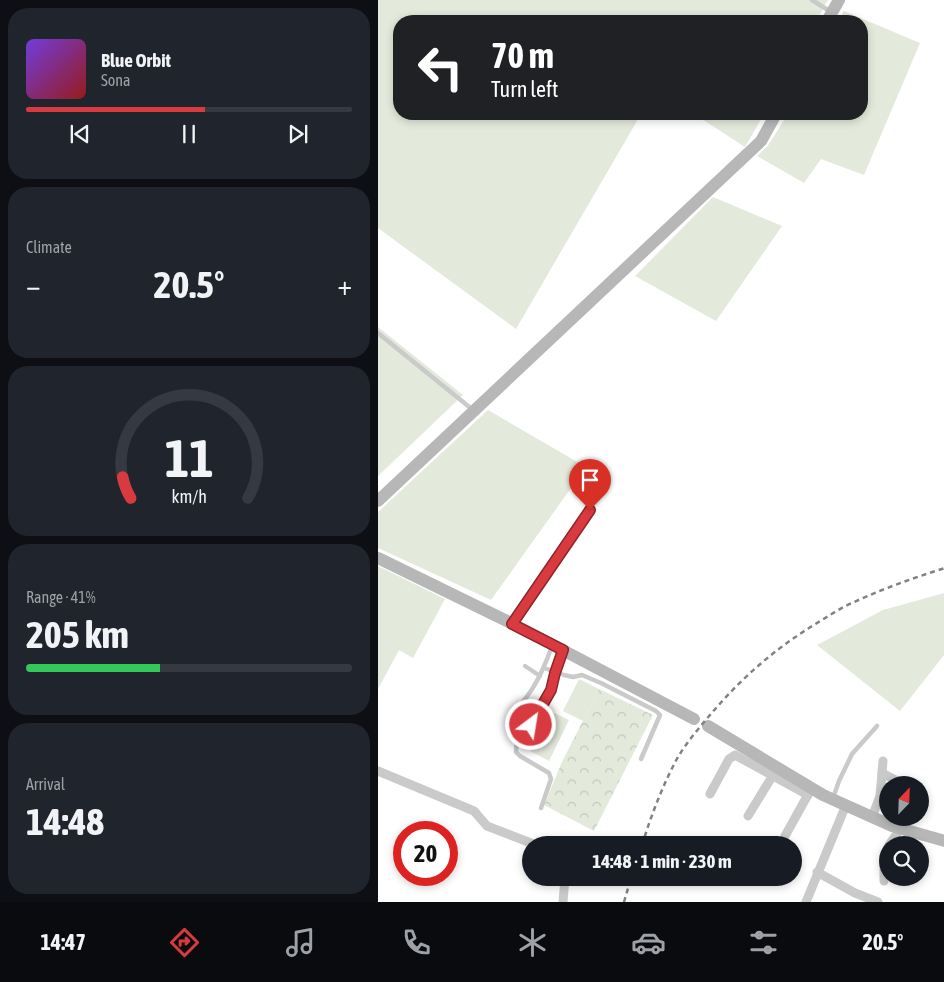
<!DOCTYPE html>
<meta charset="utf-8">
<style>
body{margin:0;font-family:"Asap Condensed",sans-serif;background:#20242c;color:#f1f3f6;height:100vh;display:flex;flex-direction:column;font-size:19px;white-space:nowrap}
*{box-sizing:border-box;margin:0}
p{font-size:16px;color:#9ea1a6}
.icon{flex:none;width:28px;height:28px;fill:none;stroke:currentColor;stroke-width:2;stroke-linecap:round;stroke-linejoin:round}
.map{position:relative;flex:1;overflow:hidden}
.side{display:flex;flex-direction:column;gap:8px;padding:8px;background:#0d0f14;width:378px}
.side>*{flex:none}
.banner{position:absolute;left:15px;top:15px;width:475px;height:105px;border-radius:20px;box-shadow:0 2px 8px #0003;background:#202124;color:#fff;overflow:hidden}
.needle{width:32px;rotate:23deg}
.fabs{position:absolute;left:501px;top:776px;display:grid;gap:10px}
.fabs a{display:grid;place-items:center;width:50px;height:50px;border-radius:50%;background:#171b24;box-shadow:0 2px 8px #0003;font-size:25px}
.speed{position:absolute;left:15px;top:821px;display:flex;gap:10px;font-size:25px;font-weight:700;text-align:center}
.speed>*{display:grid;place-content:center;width:65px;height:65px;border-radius:50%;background:#171b24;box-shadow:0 2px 8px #0003;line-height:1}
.speed .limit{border:8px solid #d22;background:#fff;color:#111}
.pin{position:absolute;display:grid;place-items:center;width:42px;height:42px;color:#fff;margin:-51px -21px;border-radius:50% 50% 50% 0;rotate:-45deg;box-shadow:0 0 5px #0007}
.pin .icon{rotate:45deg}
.me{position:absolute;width:55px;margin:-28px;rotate:31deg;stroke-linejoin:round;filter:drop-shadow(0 0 4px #0008)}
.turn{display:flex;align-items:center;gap:18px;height:105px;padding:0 15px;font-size:22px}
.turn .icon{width:65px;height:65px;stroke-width:2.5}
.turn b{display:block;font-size:35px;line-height:42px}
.big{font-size:38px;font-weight:700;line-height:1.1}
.side .card{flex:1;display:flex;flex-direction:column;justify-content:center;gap:8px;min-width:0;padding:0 18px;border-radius:20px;background:#20242c}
.side .dial{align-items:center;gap:0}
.dial svg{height:130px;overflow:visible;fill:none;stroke:#363941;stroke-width:7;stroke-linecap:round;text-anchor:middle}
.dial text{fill:#f1f3f6;stroke:none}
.song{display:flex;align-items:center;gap:15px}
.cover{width:60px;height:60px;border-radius:8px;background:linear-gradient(135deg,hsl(260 70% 55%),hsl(0 70% 35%))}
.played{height:5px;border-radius:2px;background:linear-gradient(90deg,#d93a40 55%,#363941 55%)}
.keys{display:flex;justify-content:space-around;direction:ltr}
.heat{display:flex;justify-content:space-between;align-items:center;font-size:28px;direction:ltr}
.charge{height:8px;border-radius:4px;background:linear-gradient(90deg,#34c759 41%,#363941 0)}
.trip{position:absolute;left:144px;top:836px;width:280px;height:50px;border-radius:25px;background:#171b24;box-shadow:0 2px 8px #0003;font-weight:700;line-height:50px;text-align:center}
.tab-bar{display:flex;height:80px;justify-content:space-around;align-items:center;background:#090b0e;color:#9ea1a6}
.tab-bar .icon{width:35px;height:35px}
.tab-bar .current{color:#d93a40}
.tab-bar b{font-size:22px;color:#f1f3f6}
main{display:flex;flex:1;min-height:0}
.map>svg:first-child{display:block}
</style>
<main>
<section class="side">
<div class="card">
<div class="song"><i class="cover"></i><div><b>Blue Orbit</b><p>Sona</p></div></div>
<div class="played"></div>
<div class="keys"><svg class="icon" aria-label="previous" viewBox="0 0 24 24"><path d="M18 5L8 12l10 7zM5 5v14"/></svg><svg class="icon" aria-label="pause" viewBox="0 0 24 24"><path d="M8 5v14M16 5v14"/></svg><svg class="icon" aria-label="next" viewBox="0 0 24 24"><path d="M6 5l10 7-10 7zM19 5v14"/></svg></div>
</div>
<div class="card"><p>Climate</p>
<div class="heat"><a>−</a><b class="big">20.5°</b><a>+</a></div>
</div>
<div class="card dial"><svg viewBox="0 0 100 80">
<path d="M14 69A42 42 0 1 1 86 69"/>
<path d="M14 69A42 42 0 0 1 9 56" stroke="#d93a40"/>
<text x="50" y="56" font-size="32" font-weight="700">11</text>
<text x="50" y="72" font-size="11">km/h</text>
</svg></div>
<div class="card"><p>Range · 41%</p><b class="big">205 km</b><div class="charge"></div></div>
<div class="card"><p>Arrival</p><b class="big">14:48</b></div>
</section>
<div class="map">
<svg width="567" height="902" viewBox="0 0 567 902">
<defs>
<pattern id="park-crowns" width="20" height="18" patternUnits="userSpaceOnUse" patternTransform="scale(1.25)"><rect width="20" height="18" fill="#e3eadb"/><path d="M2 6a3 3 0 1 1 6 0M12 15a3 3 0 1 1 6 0" fill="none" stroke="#c3c9bc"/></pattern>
</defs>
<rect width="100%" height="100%" fill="#fff"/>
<g fill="#e3eadb">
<path d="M0,0H450L438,21H21V114H263L138,329L0,228Z"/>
<path d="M466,11L542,43L486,175L443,159L426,183L379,156L389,147L410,114H484V21H460Z"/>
<path d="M316,114H386L367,147Z"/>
<path d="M335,197L404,226L338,321L257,276Z"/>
<path d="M0,327L85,395L0,476Z"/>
<path d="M110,410L208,467L113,600L0,548V512Z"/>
<path d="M0,566L67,599L35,658L21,650L0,689Z"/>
<path d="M566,593V655L522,711L439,645L505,610Z"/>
<path d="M201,679L221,689L205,721L185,711Z"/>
<path d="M172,711L191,720L171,761L152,751Z"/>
</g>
<path fill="url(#park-crowns)" d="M221,689L275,715L216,831L166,805L184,762Z"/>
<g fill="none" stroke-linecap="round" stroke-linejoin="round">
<g stroke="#cacaca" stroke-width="4.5">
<path d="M434,0L453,12"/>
<path d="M0,333L95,410"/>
<path d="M135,622L212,510"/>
<path d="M174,646C169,660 164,673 156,686C148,700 131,715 132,732L139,738C166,724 174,679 184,653"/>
<path d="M147,666L162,676"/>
<path d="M166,668L186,675L195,677L204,675L223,683L278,711L282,715L263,759"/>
<path d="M139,738L138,752L142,756L171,773L173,779L163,808"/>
<path d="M455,798L461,781L474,754L499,726"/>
</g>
<g stroke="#cacaca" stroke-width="9">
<path d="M0,771L96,811L109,826L158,845"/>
<path d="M504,773L527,785"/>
<path d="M332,794L351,759L357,755L430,795"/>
<path d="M370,816L395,775"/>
<path d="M494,817L502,796L505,761"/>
<path d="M407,836L432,791"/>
<path d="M511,845L522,829"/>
<path d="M439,872L477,893L500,902"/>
<path d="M506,881V856L510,847"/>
<path d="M185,902L187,878"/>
<path d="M428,902L468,805"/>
</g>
<g stroke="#b7b7b7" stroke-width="12">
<path d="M449,21L461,0"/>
<path d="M0,501L383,141L398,114"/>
<path d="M0,558L135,624L316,719"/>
<path d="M330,726L445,795L514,826L567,841"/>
</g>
<g stroke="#828282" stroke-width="2.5" stroke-dasharray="5 4" stroke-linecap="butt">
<path d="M264,845C273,816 285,784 300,757C309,742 321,728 332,715C365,676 400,646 444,620C454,614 464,607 474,603C504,589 535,578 567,568"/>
<path d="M246,902L253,878"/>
</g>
</g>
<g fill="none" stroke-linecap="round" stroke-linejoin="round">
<g stroke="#8d262a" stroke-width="12">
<path id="route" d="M153,725L173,690L177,673L185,650L134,624L212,510"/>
</g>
<use href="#route" stroke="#d93a40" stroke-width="9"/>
</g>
</svg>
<div class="fabs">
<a><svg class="needle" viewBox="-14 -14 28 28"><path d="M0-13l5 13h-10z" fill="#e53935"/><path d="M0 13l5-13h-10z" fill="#9ea1a6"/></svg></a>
<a><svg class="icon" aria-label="search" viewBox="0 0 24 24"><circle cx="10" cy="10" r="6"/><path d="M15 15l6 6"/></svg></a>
</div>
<div class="speed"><div class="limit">20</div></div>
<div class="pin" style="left:212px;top:510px;background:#d93025"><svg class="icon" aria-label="arrive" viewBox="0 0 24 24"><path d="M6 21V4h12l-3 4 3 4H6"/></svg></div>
<svg class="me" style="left:153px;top:725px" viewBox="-20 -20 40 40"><circle r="17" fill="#d93a40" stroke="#fff" stroke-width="3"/><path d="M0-11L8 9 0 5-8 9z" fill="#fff"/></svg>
<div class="trip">14:48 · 1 min · 230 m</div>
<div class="banner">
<div class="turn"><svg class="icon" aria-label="left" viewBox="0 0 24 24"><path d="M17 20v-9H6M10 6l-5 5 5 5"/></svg><div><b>70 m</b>Turn left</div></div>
</div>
</div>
</main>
<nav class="tab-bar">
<b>14:47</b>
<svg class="icon current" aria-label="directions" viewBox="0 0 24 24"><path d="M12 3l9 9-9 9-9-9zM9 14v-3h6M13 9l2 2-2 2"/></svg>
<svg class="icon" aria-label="music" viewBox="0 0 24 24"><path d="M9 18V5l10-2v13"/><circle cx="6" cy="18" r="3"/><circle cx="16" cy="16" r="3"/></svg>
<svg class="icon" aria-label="phone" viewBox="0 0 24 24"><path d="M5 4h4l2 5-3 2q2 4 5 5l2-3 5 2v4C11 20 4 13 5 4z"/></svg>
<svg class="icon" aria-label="climate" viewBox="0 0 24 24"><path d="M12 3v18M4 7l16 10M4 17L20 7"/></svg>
<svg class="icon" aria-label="car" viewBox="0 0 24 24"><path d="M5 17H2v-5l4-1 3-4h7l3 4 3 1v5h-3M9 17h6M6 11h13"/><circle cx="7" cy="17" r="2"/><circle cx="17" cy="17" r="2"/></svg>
<svg class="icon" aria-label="filters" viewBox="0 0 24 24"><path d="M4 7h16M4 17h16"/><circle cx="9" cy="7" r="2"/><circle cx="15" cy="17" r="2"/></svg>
<b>20.5°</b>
</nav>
